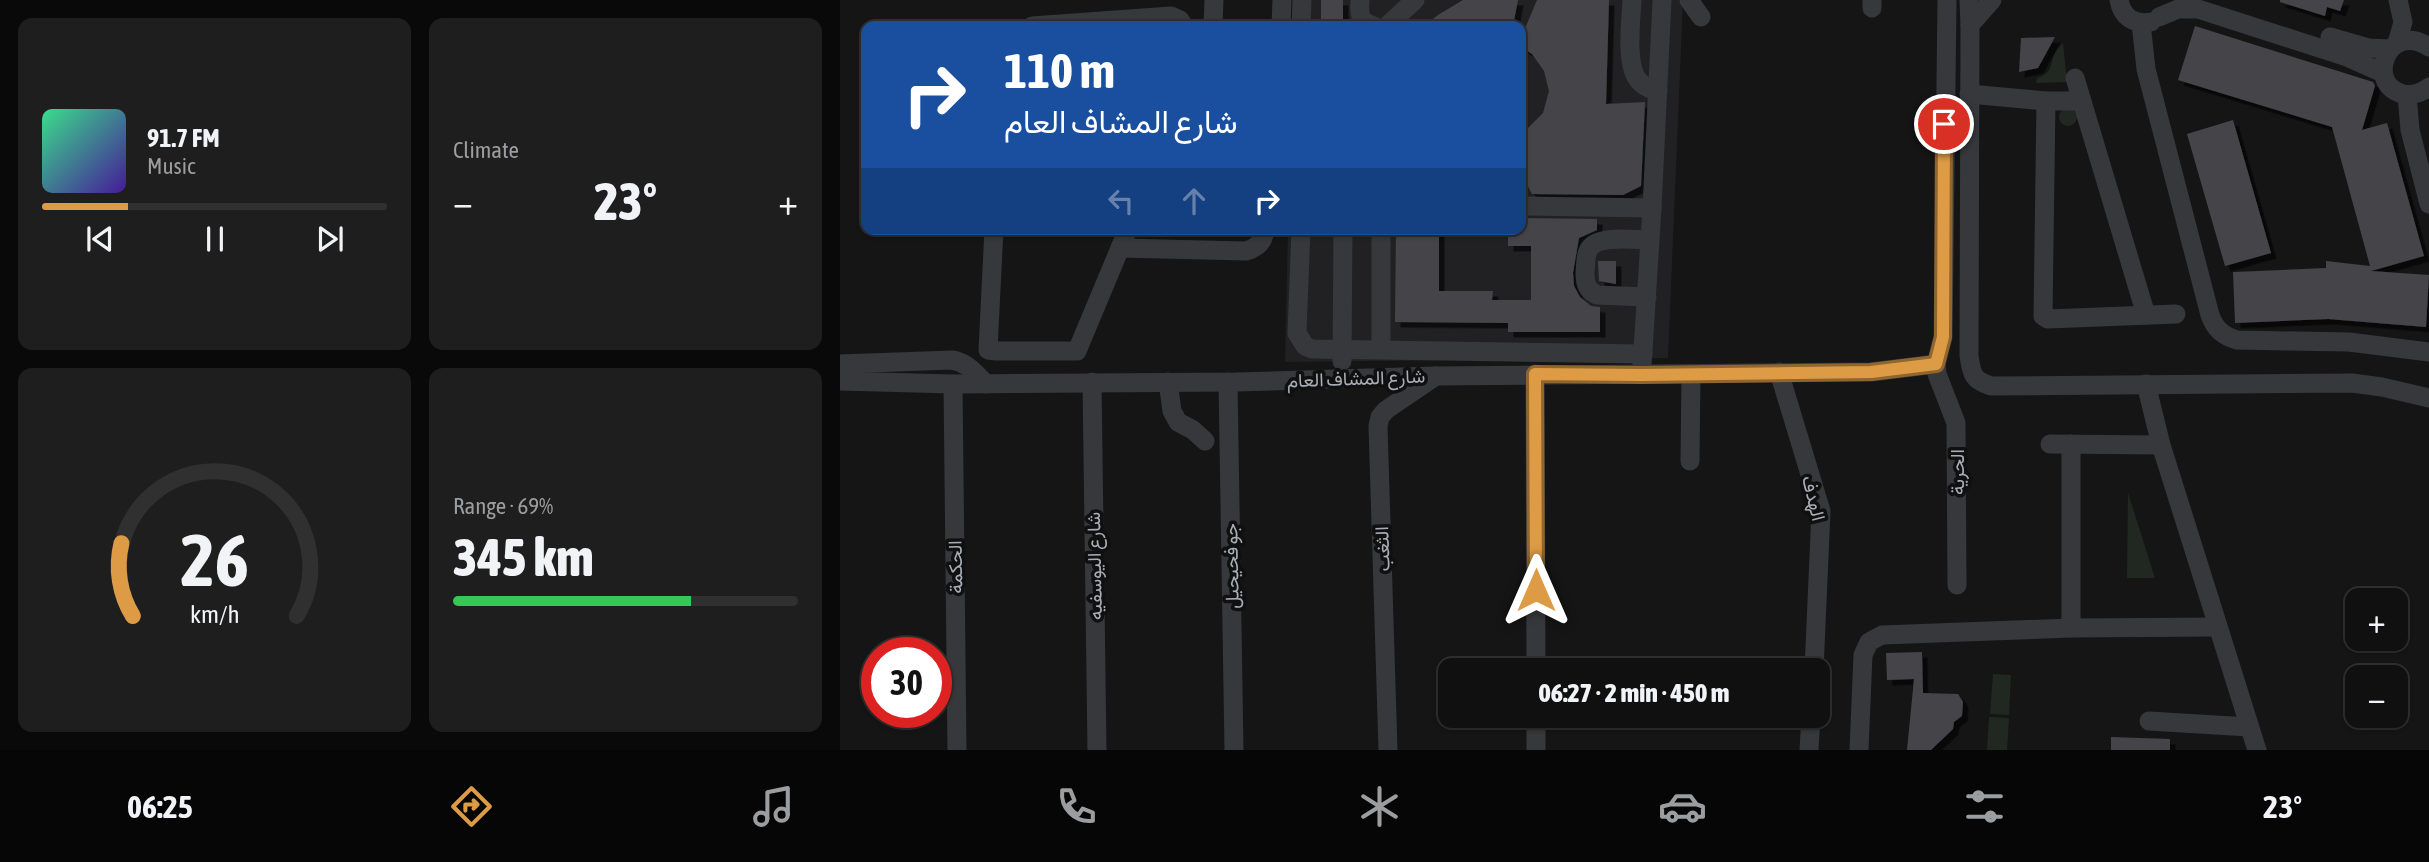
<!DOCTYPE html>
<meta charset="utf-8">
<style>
body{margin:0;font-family:"Asap Condensed",Vazirmatn,sans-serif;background:#1e1e1e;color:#f1f3f6;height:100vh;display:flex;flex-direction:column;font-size:26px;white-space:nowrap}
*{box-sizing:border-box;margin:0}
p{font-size:23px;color:#9c9d9f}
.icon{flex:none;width:38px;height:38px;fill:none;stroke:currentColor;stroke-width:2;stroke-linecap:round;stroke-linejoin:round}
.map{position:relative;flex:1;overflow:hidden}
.panel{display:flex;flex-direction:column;gap:18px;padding:18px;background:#090909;width:840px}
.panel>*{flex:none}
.guide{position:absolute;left:21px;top:21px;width:665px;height:214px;border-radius:14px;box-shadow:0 2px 5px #0004,0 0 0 2px #303030;background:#1a4fa0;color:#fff;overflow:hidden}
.controls{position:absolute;left:1505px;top:588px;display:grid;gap:14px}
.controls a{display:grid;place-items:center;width:63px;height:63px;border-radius:14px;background:#101010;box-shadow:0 2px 5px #0004,0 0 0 2px #303030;font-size:35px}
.speed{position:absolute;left:21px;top:637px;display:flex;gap:14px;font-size:35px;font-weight:700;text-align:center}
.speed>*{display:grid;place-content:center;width:91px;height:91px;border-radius:50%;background:#101010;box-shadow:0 2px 5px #0004,0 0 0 2px #303030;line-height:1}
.speed .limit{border:10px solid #d22;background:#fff;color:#111}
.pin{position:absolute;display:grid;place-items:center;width:60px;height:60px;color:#fff;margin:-30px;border:4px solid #fff;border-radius:50%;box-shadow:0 2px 7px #0007}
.me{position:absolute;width:77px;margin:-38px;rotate:0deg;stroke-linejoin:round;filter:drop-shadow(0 0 5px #0008)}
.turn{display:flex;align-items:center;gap:24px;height:147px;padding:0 28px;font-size:32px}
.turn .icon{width:91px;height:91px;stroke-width:2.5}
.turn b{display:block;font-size:49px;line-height:60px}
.lanes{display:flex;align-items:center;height:66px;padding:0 28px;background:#0003;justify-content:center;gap:35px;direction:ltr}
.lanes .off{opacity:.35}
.big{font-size:52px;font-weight:800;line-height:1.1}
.panel .widget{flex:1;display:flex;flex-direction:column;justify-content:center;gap:10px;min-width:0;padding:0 24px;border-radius:14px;background:#1e1e1e}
.panel .dial{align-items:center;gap:0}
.dial svg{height:182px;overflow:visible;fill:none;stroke:#303030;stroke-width:7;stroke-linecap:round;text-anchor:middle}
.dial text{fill:#f1f3f6;stroke:none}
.song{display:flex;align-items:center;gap:21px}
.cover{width:84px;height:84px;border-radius:10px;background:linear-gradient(135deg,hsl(150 70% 55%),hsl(260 70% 35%))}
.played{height:7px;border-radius:4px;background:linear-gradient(90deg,#dd9b46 25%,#303030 25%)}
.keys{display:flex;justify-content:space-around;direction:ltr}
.heat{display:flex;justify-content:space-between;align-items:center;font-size:38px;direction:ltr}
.charge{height:10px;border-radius:5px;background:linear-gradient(90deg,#34c759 69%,#303030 0)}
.panel .tiles{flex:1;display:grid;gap:18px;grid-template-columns:repeat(2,1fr)}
.trip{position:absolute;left:598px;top:658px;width:392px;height:70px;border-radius:14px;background:#101010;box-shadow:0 2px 5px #0004,0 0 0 2px #303030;font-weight:800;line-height:70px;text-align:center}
.tab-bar{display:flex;height:112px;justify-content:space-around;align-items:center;background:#060606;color:#9c9d9f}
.tab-bar .icon{width:49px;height:49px}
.tab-bar .selected{color:#dd9b46}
.tab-bar b{font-size:32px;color:#f1f3f6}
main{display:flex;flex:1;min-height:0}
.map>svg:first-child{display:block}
</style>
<main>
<section class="panel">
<div class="tiles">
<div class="widget">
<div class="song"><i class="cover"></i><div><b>91.7 FM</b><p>Music</p></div></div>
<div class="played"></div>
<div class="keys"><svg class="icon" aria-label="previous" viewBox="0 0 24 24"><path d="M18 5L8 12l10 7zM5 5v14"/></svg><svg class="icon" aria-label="pause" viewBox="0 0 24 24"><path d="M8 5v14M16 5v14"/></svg><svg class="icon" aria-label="next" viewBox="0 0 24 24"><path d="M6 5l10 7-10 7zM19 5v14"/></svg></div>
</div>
<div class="widget"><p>Climate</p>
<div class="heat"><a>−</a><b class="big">23°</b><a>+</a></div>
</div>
<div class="widget dial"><svg viewBox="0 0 100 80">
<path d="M14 69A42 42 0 1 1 86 69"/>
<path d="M14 69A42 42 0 0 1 9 37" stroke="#dd9b46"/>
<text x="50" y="56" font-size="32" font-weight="700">26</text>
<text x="50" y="72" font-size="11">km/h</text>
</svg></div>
<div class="widget"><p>Range · 69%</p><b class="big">345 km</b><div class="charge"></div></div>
</div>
</section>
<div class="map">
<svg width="1589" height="750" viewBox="0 0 1589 750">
<defs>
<filter id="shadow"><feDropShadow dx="5.5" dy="5.5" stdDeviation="0" flood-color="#0009"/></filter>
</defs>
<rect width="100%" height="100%" fill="#151516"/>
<path fill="#212123" d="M454,0H843L828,358L445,362L448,229H681V26H454Z"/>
<g fill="#212822">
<path d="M1223,43L1227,82L1196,83L1197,78C1214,72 1209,65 1215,53C1217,49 1220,46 1223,43Z"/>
<circle cx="1228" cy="117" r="9"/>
<path d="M1288,493L1315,578H1287Z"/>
<path d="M1153,674L1171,675L1169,715L1150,714Z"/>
<path d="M1149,717L1169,718L1167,750H1147Z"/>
</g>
<g fill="#444549" filter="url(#shadow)">
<rect x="481" y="0" width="22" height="26"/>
<path d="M623,0H678L673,26H584L598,15Z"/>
<path d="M697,0H769L766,104L805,102L801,186L783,195L692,194L681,173V132L687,129L703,113L709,91L704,71L692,54L681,47V38Z"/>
<path d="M1440,0H1504L1500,11L1487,7L1485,16L1440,2Z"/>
<path d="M1355,26L1533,82L1535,86L1522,130L1547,123L1584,256L1531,271L1589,275L1586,327L1488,319L1395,323L1393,272L1486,268V261L1530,266L1492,127L1338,80Z"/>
<path d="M1215,37L1198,68L1179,72L1181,38Z"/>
<path d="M1393,120L1431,253L1385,266L1347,134Z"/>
<path d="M681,218L757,219V230L739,238L733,273L734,286L740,297L751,306L760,307V332H668V323L555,322L556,229H599V291H653L652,300H691V246H668V229H681Z"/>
<path d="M758,261H776V284L759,281Z"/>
<path d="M1082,652L1083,693L1118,694L1123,702L1122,716L1114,722L1113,729L1091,750H1067L1074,679L1047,680L1046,653Z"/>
<path d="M1271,737L1330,739V750H1271Z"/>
</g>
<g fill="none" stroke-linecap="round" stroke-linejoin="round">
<g stroke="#36383b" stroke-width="19">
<path d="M520,0C519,15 519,21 534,26"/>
<path d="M792,0C791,20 785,66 799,81C804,87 811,89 818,91"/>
<path d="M849,0L861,17"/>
<path d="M1032,0V8"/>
<path d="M1129,0L1130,25"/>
<path d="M1152,0L1130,25L1129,356C1132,374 1132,380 1151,386L1512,383L1542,387L1589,398"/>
<path d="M1279,0C1282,17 1294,25 1311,22"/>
<path d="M1319,17L1338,9H1358L1507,57L1543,73"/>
<path d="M1301,23L1306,69L1370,315C1375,329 1383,336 1397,340L1509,342L1589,352"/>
<path d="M192,26L331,16L340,20L344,26"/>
<path d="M373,26L374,0"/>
<path d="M441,26L442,0"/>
<path d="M461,26L462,0"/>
<path d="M547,26L575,0"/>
<path d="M1490,37L1528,48L1550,49"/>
<path d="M1557,43L1563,22L1558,0"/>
<path d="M1589,47C1548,20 1524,84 1563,94C1573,96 1581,93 1589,87"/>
<path d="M1235,78L1306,315"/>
<path d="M1129,94L1206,101H1242"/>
<path d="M1567,95L1570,130L1589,204"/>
<path d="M1206,101L1203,316L1208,319L1336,314"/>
<path d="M681,206L812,208"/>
<path d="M154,229L148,350L156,351H237L288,229"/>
<path d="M461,229L457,333L465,346L472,349L803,354"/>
<path d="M280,248L406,251C417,248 424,241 425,229"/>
<path d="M807,297L757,295C747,290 745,284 745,273C746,266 745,257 748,251C755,234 794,240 810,240"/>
<path d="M541,349V229"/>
<path d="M502,361L503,229"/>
<path d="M0,364L112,360C127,362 136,374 146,384"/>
<path d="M1096,364L1097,374L1116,423L1117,585"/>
<path d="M802,366L812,208L822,0"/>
<path d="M939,372L981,511L974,670"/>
<path d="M695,374L696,670"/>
<path d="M0,381L113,384L396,382L596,376L1031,372L1096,364L1103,337L1107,0"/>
<path d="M252,382L257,750"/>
<path d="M328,382L332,411L338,422L353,430L365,441"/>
<path d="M388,382L394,750"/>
<path d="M113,384L117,750"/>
<path d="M1306,384L1321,445L1417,750"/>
<path d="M1210,444L1321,445"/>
<path d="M850,461L851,374"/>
<path d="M1231,628V444"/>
<path d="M696,716V750"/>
<path d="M1309,721L1409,727"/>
<path d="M548,750L538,426L540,417L546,410L596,376"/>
<path d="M969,750L971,716"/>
<path d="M1019,750L1023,655L1029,642L1042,635L1231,628L1377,627"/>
</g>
</g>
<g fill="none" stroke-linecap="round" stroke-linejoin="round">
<g stroke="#90652e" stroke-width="18">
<path id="route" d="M696,590L695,374L801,375L1031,372L1096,364L1103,337L1104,124"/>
</g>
<use href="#route" stroke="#dd9b46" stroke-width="12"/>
</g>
<g text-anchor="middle" stroke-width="7" stroke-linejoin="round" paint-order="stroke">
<g font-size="19" fill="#a8adb5" stroke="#101011">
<text transform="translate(516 378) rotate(-2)" y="7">شارع المشاف العام</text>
<text transform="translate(1117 472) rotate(-90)" y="7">الحرية</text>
<text transform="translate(974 498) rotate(76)" y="7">الهدف</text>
<text transform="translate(542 549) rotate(-92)" y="7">الثغب</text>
<text transform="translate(254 566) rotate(-91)" y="7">شارع اليوسفيه</text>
<text transform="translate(391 566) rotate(-91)" y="7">جو فحيحيل</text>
<text transform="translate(115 567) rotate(-91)" y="7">الحكمة</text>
</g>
</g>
</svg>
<div class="controls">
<a>+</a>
<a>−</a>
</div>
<div class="speed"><div class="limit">30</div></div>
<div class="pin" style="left:1104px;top:124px;background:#d93025"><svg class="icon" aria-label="arrive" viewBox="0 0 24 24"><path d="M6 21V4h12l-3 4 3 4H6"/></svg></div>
<svg class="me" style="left:696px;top:590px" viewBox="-20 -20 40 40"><path d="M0-17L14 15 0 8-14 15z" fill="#dd9b46" stroke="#fff" stroke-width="4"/></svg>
<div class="trip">06:27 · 2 min · 450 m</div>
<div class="guide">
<div class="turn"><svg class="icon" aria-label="right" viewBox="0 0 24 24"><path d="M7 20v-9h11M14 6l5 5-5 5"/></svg><div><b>110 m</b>شارع المشاف العام</div></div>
<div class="lanes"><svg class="icon off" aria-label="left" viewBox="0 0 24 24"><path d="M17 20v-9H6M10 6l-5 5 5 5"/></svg><svg class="icon off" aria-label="ahead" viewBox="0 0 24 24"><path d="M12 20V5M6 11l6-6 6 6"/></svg><svg class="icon" aria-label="right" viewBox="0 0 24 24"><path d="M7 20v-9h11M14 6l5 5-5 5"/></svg></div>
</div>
</div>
</main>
<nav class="tab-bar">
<b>06:25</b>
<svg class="icon selected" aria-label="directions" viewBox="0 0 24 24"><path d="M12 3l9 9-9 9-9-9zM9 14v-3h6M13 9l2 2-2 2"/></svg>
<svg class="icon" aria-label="music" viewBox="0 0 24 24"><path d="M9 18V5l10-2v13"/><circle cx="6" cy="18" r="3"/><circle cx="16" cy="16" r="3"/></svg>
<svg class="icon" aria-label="phone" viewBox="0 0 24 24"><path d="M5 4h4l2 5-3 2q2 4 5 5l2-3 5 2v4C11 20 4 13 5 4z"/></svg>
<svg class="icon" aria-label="climate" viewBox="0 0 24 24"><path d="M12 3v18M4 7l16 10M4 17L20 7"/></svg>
<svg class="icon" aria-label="car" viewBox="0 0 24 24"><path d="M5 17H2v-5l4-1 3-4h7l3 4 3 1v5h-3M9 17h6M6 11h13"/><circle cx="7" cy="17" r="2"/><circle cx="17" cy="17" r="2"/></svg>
<svg class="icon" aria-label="filters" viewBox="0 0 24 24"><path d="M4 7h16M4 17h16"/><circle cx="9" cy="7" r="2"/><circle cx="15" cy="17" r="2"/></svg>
<b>23°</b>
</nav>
